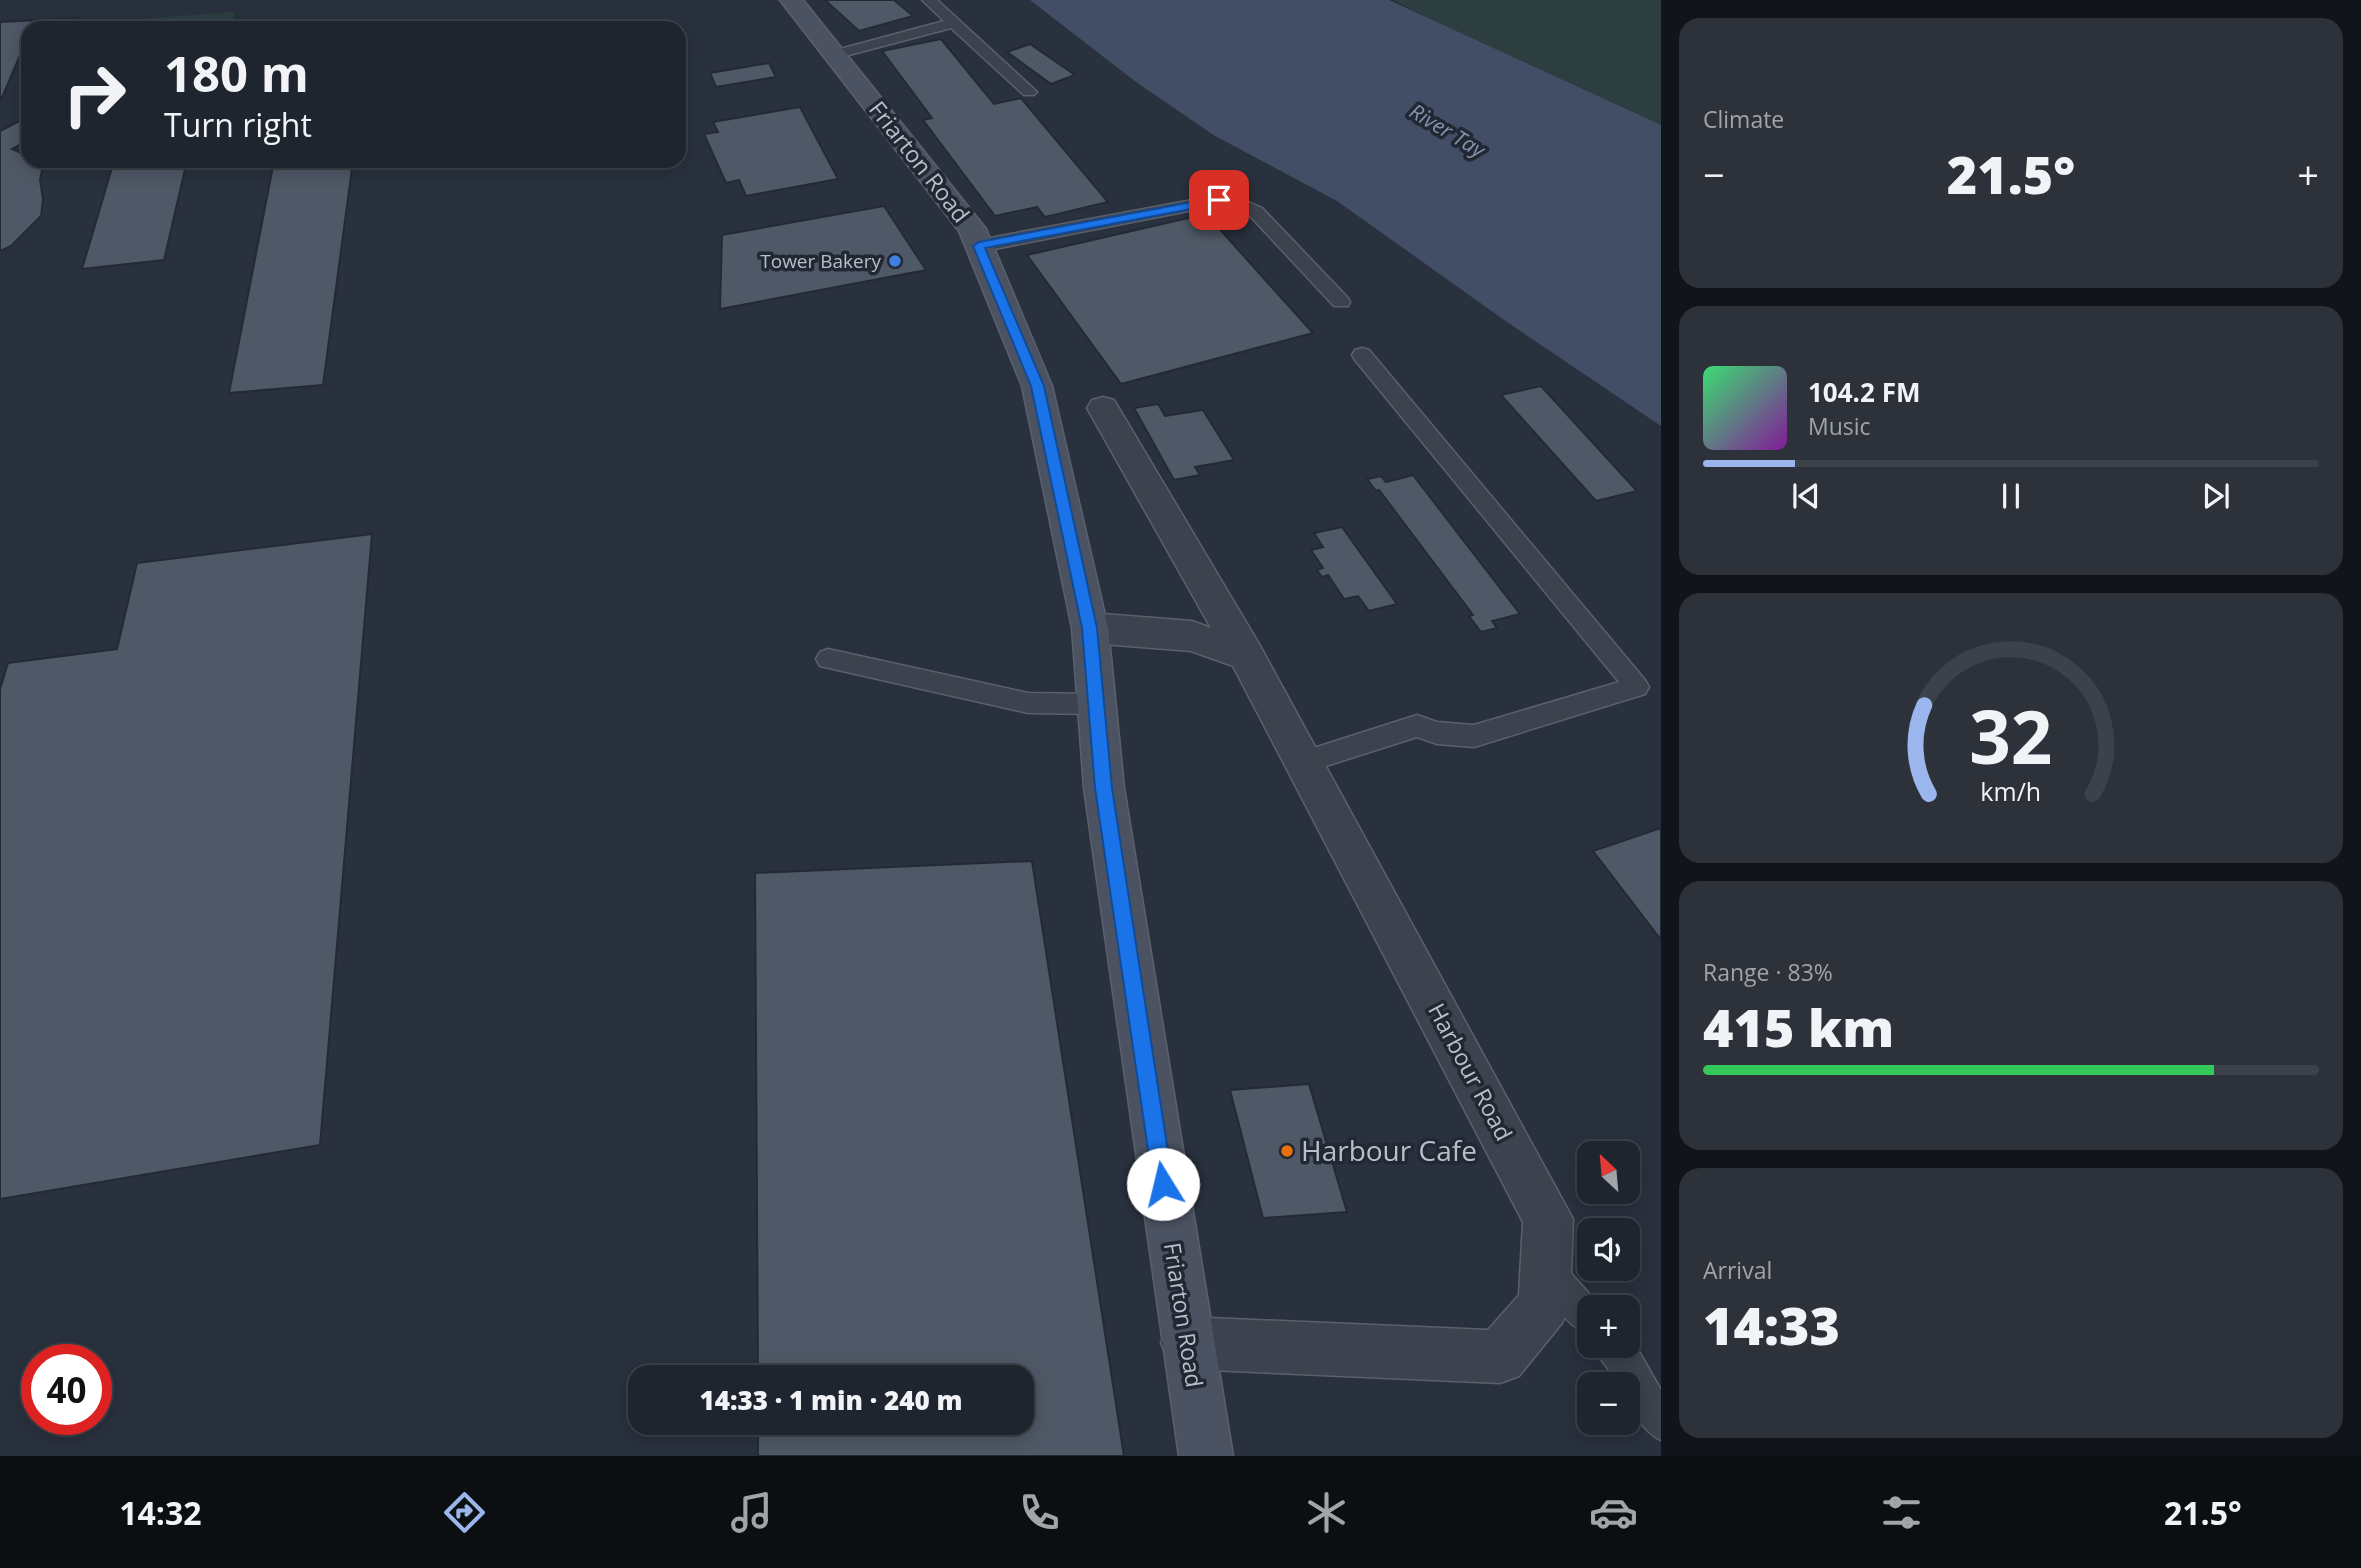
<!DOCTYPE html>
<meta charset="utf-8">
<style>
body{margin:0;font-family:"Open Sans",sans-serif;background:#2c313a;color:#f1f3f6;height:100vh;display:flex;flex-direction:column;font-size:26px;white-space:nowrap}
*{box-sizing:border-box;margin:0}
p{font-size:23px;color:#a1a5aa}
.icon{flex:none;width:38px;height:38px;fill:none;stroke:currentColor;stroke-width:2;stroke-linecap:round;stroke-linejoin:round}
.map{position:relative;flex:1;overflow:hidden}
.panel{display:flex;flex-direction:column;gap:18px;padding:18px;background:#111419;width:700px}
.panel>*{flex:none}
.banner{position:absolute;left:21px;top:21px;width:665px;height:147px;border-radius:21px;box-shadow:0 4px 18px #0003,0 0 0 2px #3c424a;background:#1f252e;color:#f1f3f6;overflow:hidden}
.needle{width:46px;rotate:334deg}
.tools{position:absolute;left:1577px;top:1141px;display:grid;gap:14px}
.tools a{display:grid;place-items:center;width:63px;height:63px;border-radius:14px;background:#1f252e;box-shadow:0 4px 18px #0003,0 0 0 2px #3c424a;font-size:35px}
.speed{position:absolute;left:21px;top:1344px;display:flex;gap:14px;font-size:35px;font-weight:700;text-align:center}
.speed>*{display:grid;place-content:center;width:91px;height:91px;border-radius:50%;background:#1f252e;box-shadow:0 4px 18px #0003,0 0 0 2px #3c424a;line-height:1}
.speed .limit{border:10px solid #d22;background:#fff;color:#111}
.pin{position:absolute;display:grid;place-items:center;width:60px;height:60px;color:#fff;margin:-30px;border-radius:14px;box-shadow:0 4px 10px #0006}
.me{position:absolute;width:77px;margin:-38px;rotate:351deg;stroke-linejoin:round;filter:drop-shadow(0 0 5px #0008)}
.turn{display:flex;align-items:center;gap:24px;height:147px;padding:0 28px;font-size:32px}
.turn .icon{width:91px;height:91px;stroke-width:2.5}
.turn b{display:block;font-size:49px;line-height:60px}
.big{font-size:52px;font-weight:800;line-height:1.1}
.panel .widget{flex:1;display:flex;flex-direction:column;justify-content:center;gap:10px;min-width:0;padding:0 24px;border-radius:21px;background:#2c313a}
.panel .dial{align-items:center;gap:0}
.dial svg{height:182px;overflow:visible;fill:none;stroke:#3c424a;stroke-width:7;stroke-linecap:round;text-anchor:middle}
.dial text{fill:#f1f3f6;stroke:none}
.song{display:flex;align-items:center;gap:21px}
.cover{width:84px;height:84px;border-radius:10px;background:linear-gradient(135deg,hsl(140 70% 55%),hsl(290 70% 35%))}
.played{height:7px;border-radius:4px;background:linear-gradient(90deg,#9ab6ed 15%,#3c424a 15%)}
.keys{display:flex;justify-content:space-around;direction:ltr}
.heat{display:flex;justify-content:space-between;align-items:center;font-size:38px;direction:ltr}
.charge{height:10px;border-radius:5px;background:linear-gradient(90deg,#34c759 83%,#3c424a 0)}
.trip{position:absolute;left:628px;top:1365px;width:406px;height:70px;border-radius:21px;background:#1f252e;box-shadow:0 4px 18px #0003,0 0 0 2px #3c424a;font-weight:800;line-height:70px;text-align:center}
.menu{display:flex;height:112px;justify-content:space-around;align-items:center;background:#0c0f12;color:#a1a5aa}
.menu .icon{width:49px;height:49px}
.menu .current{color:#9ab6ed}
.menu b{font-size:32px;color:#f1f3f6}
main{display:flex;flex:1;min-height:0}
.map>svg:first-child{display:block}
</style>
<main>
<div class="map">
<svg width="1661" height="1456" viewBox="0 0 1661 1456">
<rect width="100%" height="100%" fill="#29313e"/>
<g fill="#2c3e40">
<path d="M1394,0H1661V126L1435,22Z"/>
<path d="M235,12L230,28H145L149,18Z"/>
</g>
<path fill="#414e65" d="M1030,0H1389L1661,125V426L1507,322L1337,201L1215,136L1136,82Z"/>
<g fill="#4f5866" stroke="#232a35" stroke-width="2">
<path d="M825,0H894L913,16L859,31Z"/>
<path d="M78,18L76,28H28V45L24,46L0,102V22Z"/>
<path d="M941,39L994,104L1021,98L1108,202L1045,217L1037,207L995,216L923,120L932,118L882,51Z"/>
<path d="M1030,44L1075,75L1051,84L1007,52Z"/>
<path d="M769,63L776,77L716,87L710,73Z"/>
<path d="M800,107L838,179L746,196L739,180L726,183L704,134L718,132L713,122Z"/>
<path d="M21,120L28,124V140L12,149L28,156V161L43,164L40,180L43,199L41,216L11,246L0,251V131Z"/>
<path d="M114,161H187L164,260L82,269Z"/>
<path d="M274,161H353L323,385L229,393Z"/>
<path d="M884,206L926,270L720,309L722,235Z"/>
<path d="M1206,214L1313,333L1121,384L1027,255Z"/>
<path d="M1541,386L1637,491L1596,501L1501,395Z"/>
<path d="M1158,404L1165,416L1203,410L1234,460L1195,467L1200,475L1174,480L1134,408Z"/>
<path d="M1413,475L1520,614L1492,621L1497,628L1481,632L1469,616L1473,615L1379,490L1376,491L1367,479L1381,476L1386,482Z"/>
<path d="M1342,527L1397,604L1369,611L1358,596L1344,599L1328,575L1322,577L1317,570L1323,568L1311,550L1323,547L1314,533Z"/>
<path d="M372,534L320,1145L0,1199V689L8,663L117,649L137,563Z"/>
<path d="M1661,828V940L1593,851Z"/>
<path d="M1032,861L1124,1456H758V1423H1022V1377H758L755,873Z"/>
<path d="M1309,1084L1347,1212L1263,1218L1230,1090Z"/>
</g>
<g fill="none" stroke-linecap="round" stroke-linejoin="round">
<g stroke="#5a616c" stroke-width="3">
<g id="lane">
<path d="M922,0H937L1034,89L1037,92L1034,95H1024L951,28L834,59L827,55L829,52L944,21Z"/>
<path d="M1219,195L1242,199L1262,208L1348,298L1350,302L1348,306H1334L1250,216L1219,205L979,252L970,246L979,240Z"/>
<path d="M1362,348L1369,350L1645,680L1649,687L1645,694L1474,747L1437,744L1417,737L1304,773L1295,770L1292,762L1295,754L1417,715L1437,722L1474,725L1619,682L1355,360L1352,355L1355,350Z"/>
<path d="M828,649L1028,693L1096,694L1105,697L1108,704L1105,711L1096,714L1028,713L820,666L816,659L820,652Z"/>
<path d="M1549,1256L1560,1261L1601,1307H1589V1335C1567,1326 1542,1294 1533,1272L1538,1261Z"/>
<path d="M1628,1338L1638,1350L1661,1390V1440C1642,1432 1628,1405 1628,1384H1620L1600,1358L1595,1346H1628Z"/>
</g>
</g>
<g stroke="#5a616c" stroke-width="3">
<path id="street" d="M1103,397L1114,400L1259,644L1573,1219L1570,1305L1562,1323L1519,1376L1500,1383L1187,1369L1169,1361L1161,1343L1169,1325L1187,1317L1488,1330L1519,1295L1523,1222L1233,666L1191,651L1090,643L1077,638L1072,628L1077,618L1090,613L1192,621L1211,628L1087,408L1092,400Z"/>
</g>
<g stroke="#5a616c" stroke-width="3">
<path id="secondary" d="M780,0H803L986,229L1052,386L1108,628L1124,788L1233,1456H1179L1084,788L1072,628L1022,386L959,231Z"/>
</g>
<use href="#lane" fill="#3c434e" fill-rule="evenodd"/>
<use href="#street" fill="#3c434e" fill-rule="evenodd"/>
<use href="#secondary" fill="#4b5261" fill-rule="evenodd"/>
</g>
<path fill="#1a73e8" stroke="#114b97" stroke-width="2" d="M1219,197L1225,200L1223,203L985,248L1044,386L1097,628L1112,788L1173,1184L1170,1192L1163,1194L1156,1192L1153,1184L1095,788L1082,628L1031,386L973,246L979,242Z"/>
<circle fill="#3f7fe0" stroke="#212833" stroke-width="2.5" cx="895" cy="261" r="7"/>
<circle fill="#e8710a" stroke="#212833" stroke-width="2.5" cx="1287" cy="1151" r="7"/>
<g text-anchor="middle" stroke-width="7" stroke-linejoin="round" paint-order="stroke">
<g font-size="19" fill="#b9bec9" stroke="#212833" text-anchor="end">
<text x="881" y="268">Tower Bakery</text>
</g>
<g font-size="21" font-style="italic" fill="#8494ac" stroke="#212833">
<text transform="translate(1447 131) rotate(31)" y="7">River Tay</text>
</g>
<g font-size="23" fill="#b9bec9" stroke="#212833">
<text transform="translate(919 162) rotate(52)" y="8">Friarton Road</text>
<text transform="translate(1470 1072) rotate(62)" y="8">Harbour Road</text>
<text transform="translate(1183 1315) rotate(81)" y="8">Friarton Road</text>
</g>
<g font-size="28" fill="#b9bec9" stroke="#212833" text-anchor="start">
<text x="1301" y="1161">Harbour Cafe</text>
</g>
</g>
</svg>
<div class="tools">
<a><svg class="needle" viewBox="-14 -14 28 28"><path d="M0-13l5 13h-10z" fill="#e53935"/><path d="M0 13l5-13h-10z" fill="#a1a5aa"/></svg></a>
<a><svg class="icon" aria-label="sound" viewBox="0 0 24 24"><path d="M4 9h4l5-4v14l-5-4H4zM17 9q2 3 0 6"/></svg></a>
<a>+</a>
<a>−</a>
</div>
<div class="speed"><div class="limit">40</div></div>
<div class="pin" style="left:1219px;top:200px;background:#d93025"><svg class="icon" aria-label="arrive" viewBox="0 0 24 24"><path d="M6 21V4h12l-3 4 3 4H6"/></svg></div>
<svg class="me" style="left:1163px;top:1184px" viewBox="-20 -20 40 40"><circle r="19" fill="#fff"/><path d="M0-13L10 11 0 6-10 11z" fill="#1a73e8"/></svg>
<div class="trip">14:33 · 1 min · 240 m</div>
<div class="banner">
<div class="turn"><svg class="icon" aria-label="right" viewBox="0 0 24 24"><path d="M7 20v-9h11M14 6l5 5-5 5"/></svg><div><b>180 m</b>Turn right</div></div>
</div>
</div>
<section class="panel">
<div class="widget"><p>Climate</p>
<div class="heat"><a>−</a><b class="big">21.5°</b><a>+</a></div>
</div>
<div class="widget">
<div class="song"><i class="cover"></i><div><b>104.2 FM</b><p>Music</p></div></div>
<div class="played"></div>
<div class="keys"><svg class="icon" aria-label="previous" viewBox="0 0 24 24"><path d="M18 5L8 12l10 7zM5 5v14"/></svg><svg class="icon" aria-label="pause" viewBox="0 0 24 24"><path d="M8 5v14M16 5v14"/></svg><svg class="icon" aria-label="next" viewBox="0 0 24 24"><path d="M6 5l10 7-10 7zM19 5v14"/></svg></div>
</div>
<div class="widget dial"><svg viewBox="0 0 100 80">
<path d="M14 69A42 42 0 1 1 86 69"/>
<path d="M14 69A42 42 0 0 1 12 30" stroke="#9ab6ed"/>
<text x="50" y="56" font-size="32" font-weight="700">32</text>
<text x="50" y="72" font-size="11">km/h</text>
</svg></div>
<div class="widget"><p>Range · 83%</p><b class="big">415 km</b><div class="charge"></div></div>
<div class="widget"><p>Arrival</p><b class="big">14:33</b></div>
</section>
</main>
<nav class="menu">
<b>14:32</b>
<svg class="icon current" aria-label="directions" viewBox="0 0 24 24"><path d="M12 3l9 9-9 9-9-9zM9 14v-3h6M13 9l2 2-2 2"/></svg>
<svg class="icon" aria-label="music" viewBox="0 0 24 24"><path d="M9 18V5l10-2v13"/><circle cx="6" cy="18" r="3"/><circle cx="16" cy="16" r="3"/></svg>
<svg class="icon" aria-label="phone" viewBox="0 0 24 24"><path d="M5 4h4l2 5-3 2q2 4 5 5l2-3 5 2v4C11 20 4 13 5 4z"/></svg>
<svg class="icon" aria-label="climate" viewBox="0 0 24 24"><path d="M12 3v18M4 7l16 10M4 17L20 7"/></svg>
<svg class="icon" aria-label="car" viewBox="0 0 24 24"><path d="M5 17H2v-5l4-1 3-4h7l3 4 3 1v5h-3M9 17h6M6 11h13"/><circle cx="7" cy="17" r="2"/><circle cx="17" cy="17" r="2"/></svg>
<svg class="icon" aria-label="filters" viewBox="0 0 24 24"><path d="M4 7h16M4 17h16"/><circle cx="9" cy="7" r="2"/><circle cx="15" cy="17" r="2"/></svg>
<b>21.5°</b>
</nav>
